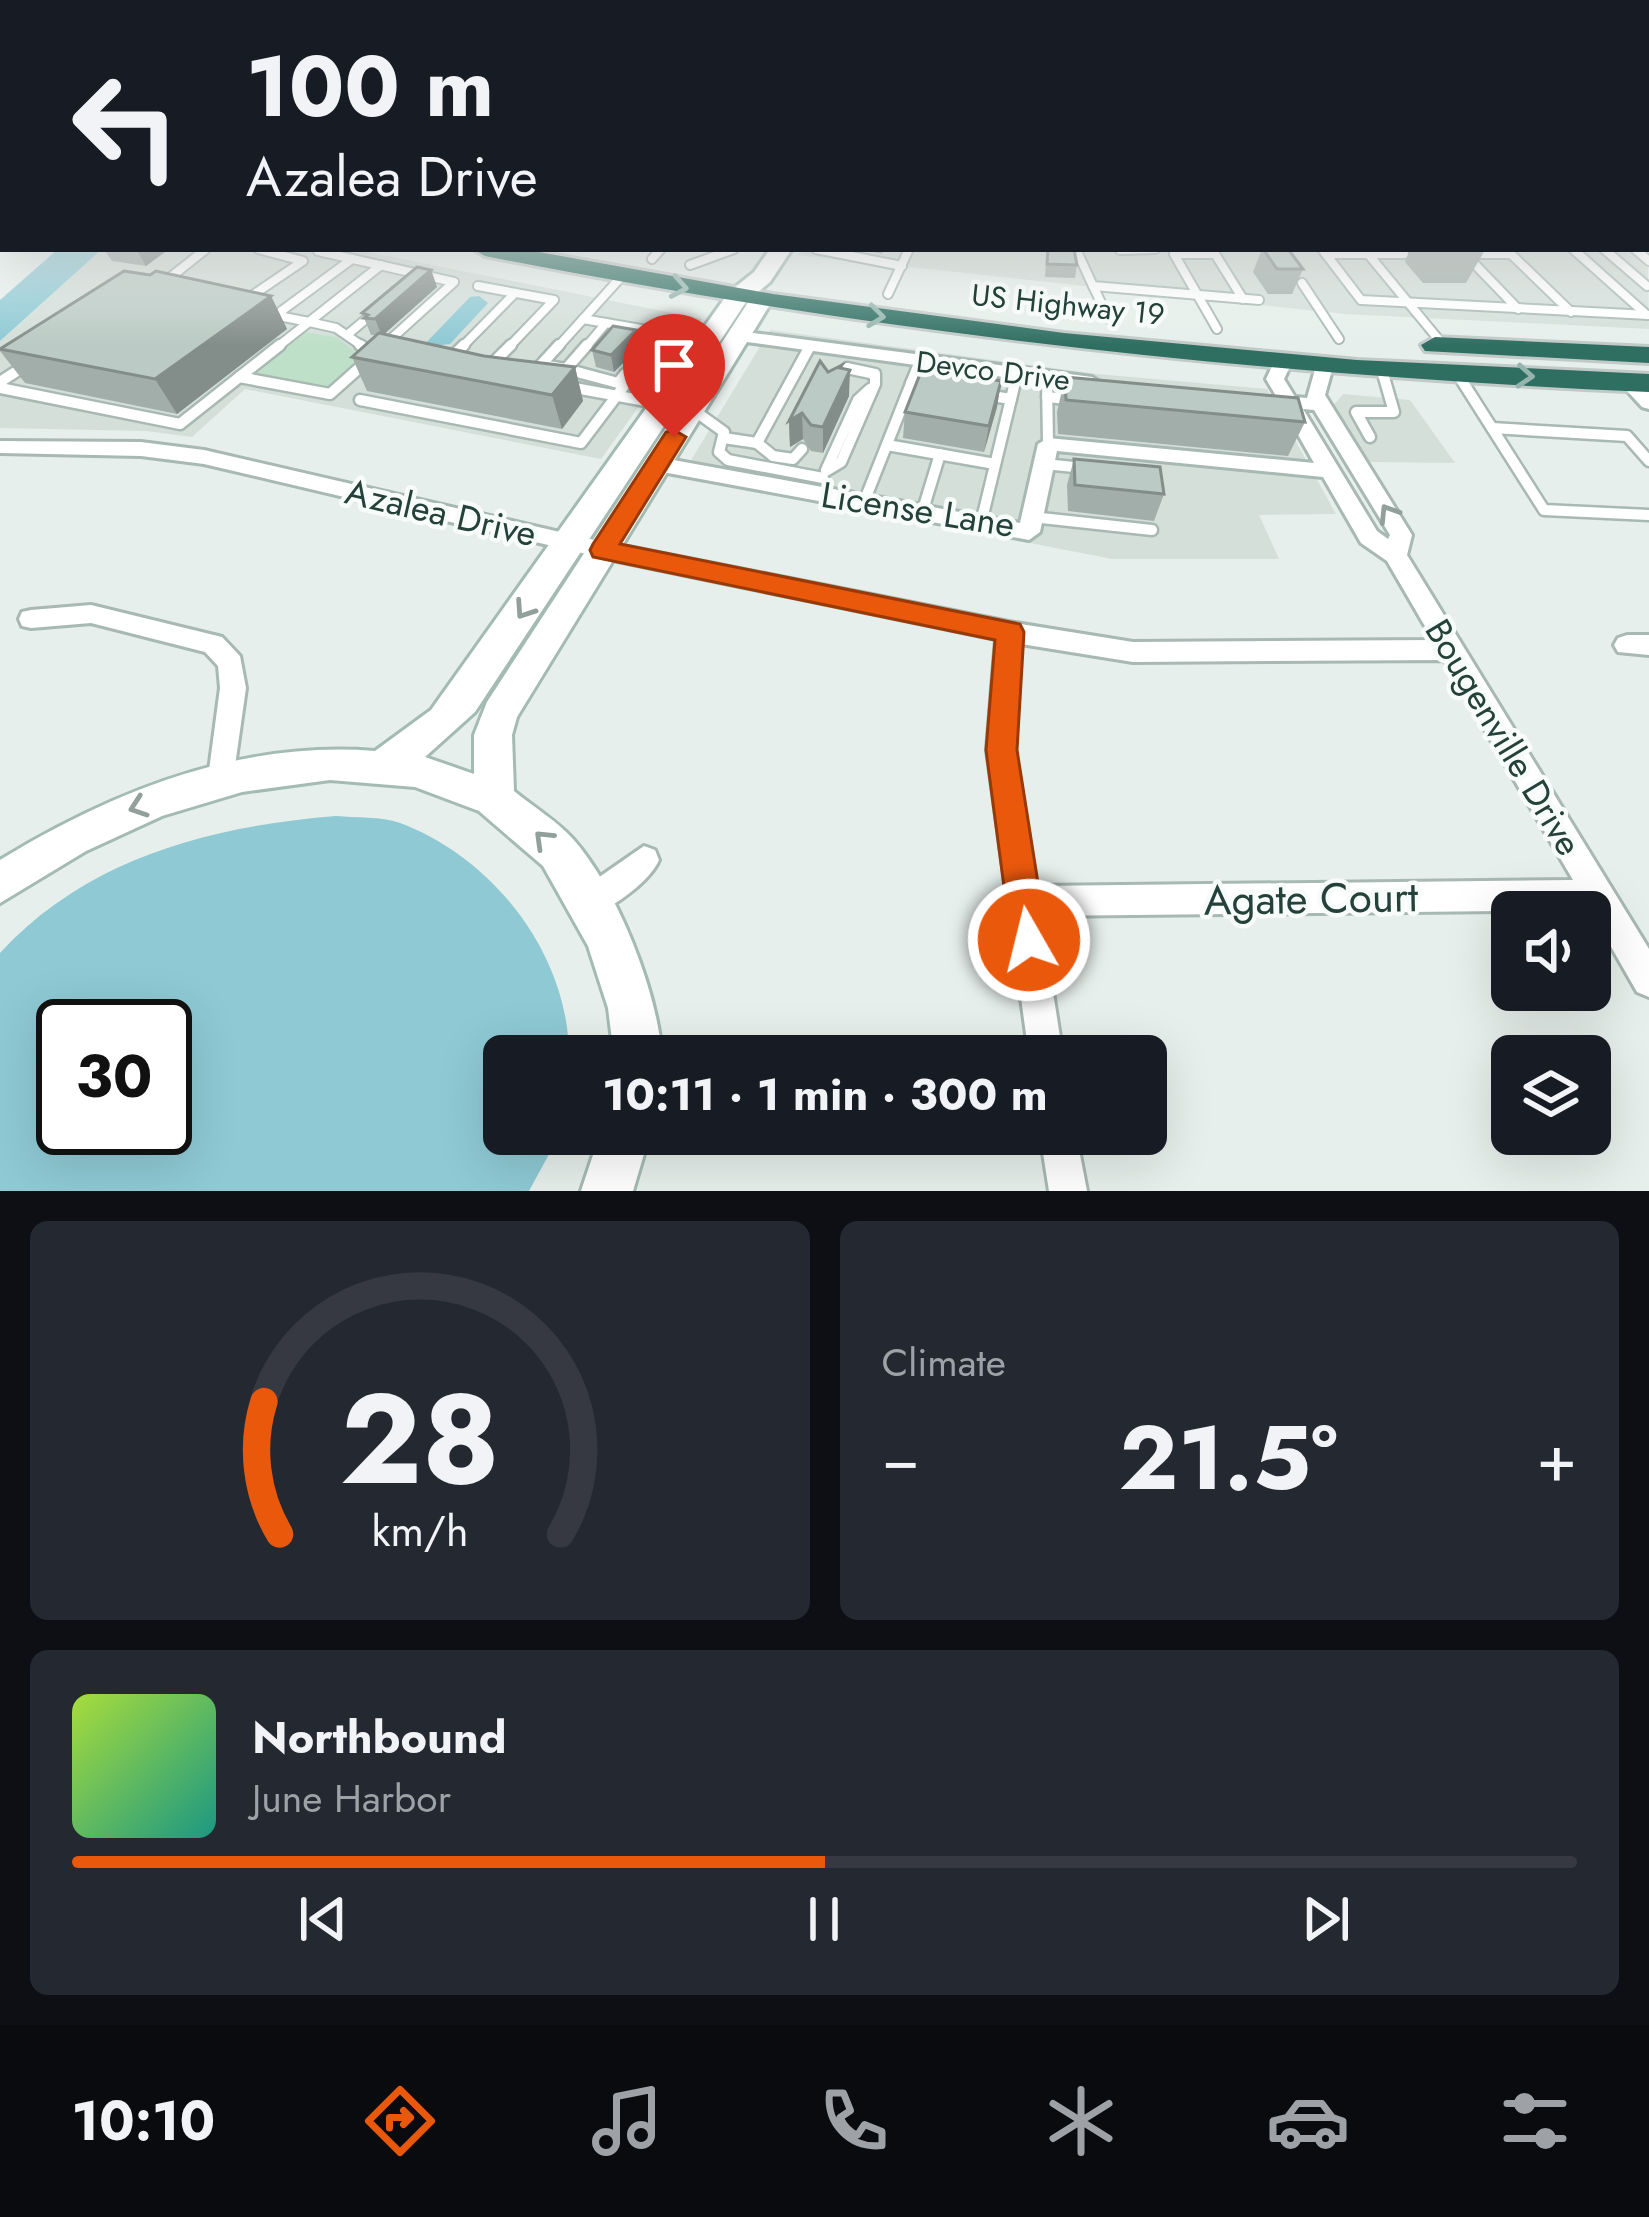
<!DOCTYPE html>
<meta charset="utf-8">
<style>
body{margin:0;font-family:Jost,sans-serif;background:#242831;color:#f1f3f6;height:100vh;display:flex;flex-direction:column;font-size:45px;white-space:nowrap}
*{box-sizing:border-box;margin:0}
p{font-size:39px;color:#9ea1a6}
.icon{flex:none;width:66px;height:66px;fill:none;stroke:currentColor;stroke-width:2;stroke-linecap:round;stroke-linejoin:round}
.map{position:relative;height:1191px;overflow:hidden}
.panel{display:flex;flex-direction:column;gap:30px;padding:30px;background:#0d0f14;flex:1}
.panel>*{flex:none}
.top-card{position:absolute;left:0px;top:0px;width:1650px;height:252px;box-shadow:0 12px 48px #0002;background:#171b24;color:#f1f3f6;overflow:hidden}
.buttons{position:absolute;left:1491px;top:891px;display:grid;gap:24px}
.buttons a{display:grid;place-items:center;width:120px;height:120px;border-radius:18px;background:#171b24;box-shadow:0 12px 48px #0002;font-size:60px}
.speed{position:absolute;left:36px;top:999px;display:flex;gap:24px;font-size:60px;font-weight:700;text-align:center}
.speed>*{display:grid;place-content:center;width:156px;height:156px;border-radius:50%;background:#171b24;box-shadow:0 12px 48px #0002;line-height:1}
.speed .limit{border:6px solid #111;border-radius:18px;background:#fff;color:#111}
.pin{position:absolute;display:grid;place-items:center;width:102px;height:102px;color:#fff;margin:-123px -51px;border-radius:50% 50% 50% 0;rotate:-45deg;box-shadow:0 0 12px #0007}
.pin .icon{rotate:45deg}
.me{position:absolute;width:132px;margin:-66px;rotate:352deg;stroke-linejoin:round;filter:drop-shadow(0 0 9px #0008)}
.turn{display:flex;align-items:center;gap:42px;height:252px;padding:0 48px;font-size:54px}
.turn .icon{width:156px;height:156px;stroke-width:2.5}
.turn b{display:block;font-size:84px;line-height:102px}
.big{font-size:90px;font-weight:700;line-height:1.1}
.panel .tile{flex:1;display:flex;flex-direction:column;justify-content:center;gap:18px;min-width:0;padding:0 42px;border-radius:18px;background:#242831}
.panel .dial{align-items:center;gap:0}
.dial svg{height:312px;overflow:visible;fill:none;stroke:#363941;stroke-width:7;stroke-linecap:round;text-anchor:middle}
.dial text{fill:#f1f3f6;stroke:none}
.song{display:flex;align-items:center;gap:36px}
.cover{width:144px;height:144px;border-radius:18px;background:linear-gradient(135deg,hsl(80 70% 55%),hsl(170 70% 35%))}
.played{height:12px;border-radius:6px;background:linear-gradient(90deg,#ea580c 50%,#363941 50%)}
.keys{display:flex;justify-content:space-around;direction:ltr}
.heat{display:flex;justify-content:space-between;align-items:center;font-size:66px;direction:ltr}
.panel .tiles{flex:1;display:grid;gap:30px;grid-template-columns:1fr 1fr}
.tile:last-child{grid-column:span 2}
.trip{position:absolute;left:483px;top:1035px;width:684px;height:120px;border-radius:18px;background:#171b24;box-shadow:0 12px 48px #0002;font-weight:700;line-height:120px;text-align:center}
.tab-bar{display:flex;height:192px;justify-content:space-around;align-items:center;background:#090b0e;color:#9ea1a6}
.tab-bar .icon{width:84px;height:84px}
.tab-bar .current{color:#ea580c}
.tab-bar b{font-size:54px;color:#f1f3f6}
.map>svg:first-child{display:block}
</style>
<div class="map">
<svg width="1649" height="1191" viewBox="0 0 1649 1191">
<rect width="100%" height="100%" fill="#e6efeb"/>
<g fill="#d4dfda">
<path d="M1647,218L1649,329L1345,314L798,255L802,249H1647Z"/>
<path d="M102,249H353L702,319L601,459L245,389L192,437L146,431L0,428V341Z"/>
<path d="M770,330L1097,374L1267,389L1336,514L1259,515L1279,559H1112L682,475Z"/>
<path d="M1343,394L1410,400L1455,463L1369,462L1333,406Z"/>
</g>
<path fill="#bfe0c8" d="M304,332L336,337L361,356L328,387L255,373Z"/>
<g fill="#8ec9d4" fill-rule="evenodd">
<path d="M58,249H102L0,341V300Z"/>
<path d="M470,297L479,296L488,303L450,344L422,347Z"/>
<path d="M336,816C356,818 381,816 400,823C494,858 569,955 569,1056H504V1134H560L529,1191H0V953C87,858 211,826 336,816ZM165,1026V1128H63V1026Z"/>
</g>
<g fill="none" stroke-linecap="round" stroke-linejoin="round">
<g stroke="#a8b8b2" stroke-width="12">
<g id="lane-far1">
<path d="M816,249L902,266"/>
<path d="M1076,249L1093,286L1259,300"/>
<path d="M1212,249L1243,299"/>
<path d="M1322,249L1361,300L1649,315"/>
<path d="M1364,249L1444,346"/>
<path d="M1573,249L1647,315"/>
<path d="M1604,249L1647,286"/>
<path d="M1635,249L1649,261"/>
<path d="M1120,250L1155,249"/>
<path d="M318,251L454,282L381,348"/>
<path d="M1215,254H1174L1217,329"/>
<path d="M1326,254H1404"/>
<path d="M1471,254H1511L1571,312"/>
<path d="M1466,255L1518,309"/>
<path d="M652,259L661,249"/>
<path d="M690,265L734,249"/>
<path d="M167,280L206,249"/>
<path d="M1302,283L1339,339"/>
<path d="M478,286L554,300L508,348"/>
<path d="M1093,286L1109,319"/>
<path d="M888,294L909,249"/>
<path d="M250,297L248,310L309,322L276,348"/>
<path d="M276,315L352,259"/>
<path d="M583,319L664,333L653,348"/>
<path d="M309,322L336,328L365,348"/>
<path d="M309,322L381,265"/>
<path d="M347,335L420,274"/>
<path d="M53,348L149,285L167,280L250,297L303,261L258,249"/>
<path d="M461,348L515,293"/>
<path d="M557,348L622,276"/>
<path d="M585,348L606,323"/>
</g>
</g>
<g stroke="#a8b8b2" stroke-width="15">
<g id="lane">
<path d="M360,345L368,350L662,404"/>
<path d="M445,364L464,345"/>
<path d="M541,365L566,369L587,345"/>
<path d="M566,369L618,383L625,374"/>
<path d="M485,371L511,345"/>
<path d="M1457,373L1544,510L1649,515"/>
<path d="M239,377L330,394L385,345"/>
<path d="M528,379L559,345"/>
<path d="M1047,379L1048,444"/>
<path d="M0,382L57,345"/>
<path d="M911,383L1011,399"/>
<path d="M0,388L180,424L280,345"/>
<path d="M1047,397L1076,400"/>
<path d="M360,400L581,443L655,345"/>
<path d="M692,409L724,432L719,452L728,460L823,478"/>
<path d="M1492,428L1627,436L1649,461"/>
<path d="M1370,437L1356,412H1394L1381,367"/>
<path d="M724,438L757,443L773,456L793,459L802,449"/>
<path d="M757,443L810,346"/>
<path d="M887,445L995,464"/>
<path d="M1044,464L1084,468"/>
<path d="M826,470L858,400L870,389"/>
<path d="M826,471L841,462L875,384V374L847,368L831,388"/>
<path d="M864,502L920,361"/>
<path d="M922,513L940,454"/>
<path d="M1032,517L1152,530"/>
<path d="M981,523L1017,374"/>
</g>
</g>
<g stroke="#a8b8b2" stroke-width="6">
<g id="street">
<path d="M738,331L1092,377L1101,383L1092,389L732,340L729,336Z"/>
<path d="M1284,354L1293,360L1284,379L1295,397L1307,398L1318,359L1325,357L1334,363L1325,395L1412,535L1407,555L1649,949V997L1637,992L1590,910L1041,916L1063,1056H1029L987,750L996,639L603,558L204,464L141,456L0,453V441L141,442L204,450L603,542L1009,622L1133,642L1433,640L1387,561L1361,543L1323,477L1057,451L1040,532L1029,540L657,471L647,464L657,457L1020,523L1038,444L1048,438L1314,463L1283,408L1263,406L1260,402L1276,396L1266,379L1277,356ZM1303,409L1314,410L1390,535L1388,539L1377,531ZM1021,644L1133,662L1444,660L1573,880L1036,886L1015,750Z"/>
<path d="M1628,376L1649,392V409L1642,407L1619,382Z"/>
<path d="M91,605L222,637L240,656L246,688L232,787L222,790L212,787L208,778L220,688L218,666L205,652L91,623L31,628L22,626L19,619L22,612L31,610Z"/>
<path d="M1627,635H1649V655L1618,652L1614,645L1618,638Z"/>
<path d="M644,846L655,850L659,860C650,881 615,906 593,915L582,911L577,900L582,889Z"/>
<path d="M1040,1134H1076L1087,1191H1049Z"/>
</g>
</g>
<g stroke="#a4bbb3" stroke-width="6">
<g id="secondary">
<rect x="1647" y="201" width="2" height="13"/>
<path d="M770,249H792L770,282L746,302L475,712L425,757L474,774V735L487,702L749,301H765L769,306L517,717L512,735L514,791C532,806 557,821 573,839C617,889 657,990 662,1056H614L608,1008L588,946L543,866L479,811L415,787L330,780L242,792L162,816L86,851L0,903V860C113,791 241,740 375,751L431,710L729,292L754,272Z"/>
<path d="M600,1134H650L633,1191H581Z"/>
</g>
</g>
<g stroke="#c2cac8" stroke-width="6">
<g id="highway">
<path d="M473,249H522L773,294L1064,333L1357,360L1649,374V392C1257,375 870,332 485,256Z"/>
<path d="M1435,337L1649,347V363L1425,351L1421,345Z"/>
</g>
</g>
<use href="#lane-far1" stroke="#fff" stroke-width="8"/>
<use href="#lane" stroke="#fff" stroke-width="10"/>
<use href="#street" fill="#fff" fill-rule="evenodd"/>
<use href="#secondary" fill="#fff" fill-rule="evenodd"/>
<use href="#highway" fill="#2f6f62" fill-rule="evenodd"/>
</g>
<g fill="#a1aea9">
<rect x="0" y="181" width="3" height="48"/>
<path d="M104,249H169L146,266L112,261Z"/>
<path d="M859,249H884L882,254Z"/>
<path d="M1047,249H1074L1077,265L1075,278L1045,277Z"/>
<path d="M1262,249H1288L1303,269L1292,294H1268L1253,272Z"/>
<path d="M1410,249H1483L1485,250L1466,283H1423L1405,262Z"/>
<path d="M431,270L437,287L384,334L484,356L575,367L583,401L562,429L367,391L352,357L377,335H371L362,313Z"/>
<path d="M271,296L287,329L177,414L25,383L0,351V348Z"/>
<path d="M636,330L639,347L614,372L596,367L592,350Z"/>
<path d="M842,365L849,396L823,453L811,451L803,439L790,447L789,421L828,372Z"/>
<path d="M1065,377L1305,422L1288,456L1058,434L1057,412Z"/>
<path d="M1001,381L997,407L984,452L903,438L905,412Z"/>
<path d="M1074,459L1164,494L1154,521L1068,511L1067,485Z"/>
</g>
<g fill="#838d89">
<path d="M136,249H169L146,266Z"/>
<path d="M431,270L437,287L382,336L375,319Z"/>
<path d="M271,296L287,329L177,414L155,379Z"/>
<path d="M636,330L639,347L614,372L611,355Z"/>
<path d="M842,365L841,388L850,370L849,396L823,453V427Z"/>
<path d="M575,367L583,401L562,429L552,395Z"/>
<path d="M1001,381L997,407L984,452L989,426Z"/>
<path d="M802,413L803,439L790,447L789,421Z"/>
</g>
<g fill="#bbcac4" stroke="#838d89" stroke-width="3">
<rect x="0" y="181" width="3" height="24"/>
<path d="M1048,249H1074L1077,265L1047,264Z"/>
<path d="M1263,249H1288L1303,269H1277Z"/>
<path d="M1438,249H1483L1485,250H1440Z"/>
<path d="M417,267L431,270L375,319L364,318L368,315L362,313Z"/>
<path d="M124,271L150,275L156,271L271,296L155,379L0,349Z"/>
<path d="M613,326L636,330L611,355L592,350Z"/>
<path d="M379,333L484,356L575,367L552,395L352,357Z"/>
<path d="M820,361L828,372L842,365L840,368L850,370L823,427L811,425L802,413L789,421Z"/>
<path d="M922,369L1001,381L989,426L905,412Z"/>
<path d="M1065,377L1298,398L1305,422L1066,400Z"/>
<path d="M1074,459L1160,467L1164,494L1075,485Z"/>
</g>
<defs><path id="oneway-chevron" d="M-2-3.5L2.5 0L-2 3.5" fill="none" stroke-width="1.6" stroke-linecap="round" stroke-linejoin="round" transform="scale(3)"/></defs>
<g stroke="#93b5ae">
<use href="#oneway-chevron" transform="translate(679 287) rotate(10)"/>
<use href="#oneway-chevron" transform="translate(876 316) rotate(7)"/>
<use href="#oneway-chevron" transform="translate(1525 376) rotate(4)"/>
</g>
<g stroke="#92a09c">
<use href="#oneway-chevron" transform="translate(1388 513) rotate(-122)"/>
<use href="#oneway-chevron" transform="translate(524 610) rotate(124)"/>
<use href="#oneway-chevron" transform="translate(138 807) rotate(161)"/>
<use href="#oneway-chevron" transform="translate(543 839) rotate(-136)"/>
</g>
<linearGradient id="sky" x2="0" y2="1"><stop stop-color="#84bce0"/><stop offset="0.52" stop-color="#f4f8f6"/><stop offset="1" stop-color="#f4f8f6" stop-opacity="0"/></linearGradient>
<rect width="1649" height="345" fill="url(#sky)"/>
<path fill="#ea580c" stroke="#983908" stroke-width="3" d="M674,430L686,437L620,544L1020,624L1024,632L1017,750L1047,940L1042,953L1029,958L1016,953L1011,940L986,750L995,640L593,557L590,550L593,544L666,432Z"/>
<g text-anchor="middle" stroke-width="9" stroke-linejoin="round" paint-order="stroke">
<g font-size="30" fill="#24423a" stroke="#f7fbf9">
<text transform="translate(1068 305) rotate(6)" y="10">US Highway 19</text>
<text transform="translate(993 371) rotate(7)" y="10">Devco Drive</text>
</g>
<g font-size="36" fill="#24423a" stroke="#f7fbf9">
<text transform="translate(918 509) rotate(9)" y="13">License Lane</text>
<text transform="translate(441 512) rotate(13)" y="13">Azalea Drive</text>
<text transform="translate(1504 737) rotate(59)" y="13">Bougenville Drive</text>
</g>
<g font-size="42" fill="#24423a" stroke="#f7fbf9">
<text transform="translate(1311 898) rotate(-1)" y="15">Agate Court</text>
</g>
</g>
</svg>
<div class="buttons">
<a><svg class="icon" aria-label="sound" viewBox="0 0 24 24"><path d="M4 9h4l5-4v14l-5-4H4zM17 9q2 3 0 6"/></svg></a>
<a><svg class="icon" aria-label="layers" viewBox="0 0 24 24"><path d="M12 4l9 5-9 5-9-5zM3 14l9 5 9-5"/></svg></a>
</div>
<div class="speed"><div class="limit">30</div></div>
<div class="pin" style="left:674px;top:437px;background:#d93025"><svg class="icon" aria-label="arrive" viewBox="0 0 24 24"><path d="M6 21V4h12l-3 4 3 4H6"/></svg></div>
<svg class="me" style="left:1029px;top:940px" viewBox="-20 -20 40 40"><circle r="17" fill="#ea580c" stroke="#fff" stroke-width="3"/><path d="M0-11L8 9 0 5-8 9z" fill="#fff"/></svg>
<div class="trip">10:11 · 1 min · 300 m</div>
<div class="top-card">
<div class="turn"><svg class="icon" aria-label="left" viewBox="0 0 24 24"><path d="M17 20v-9H6M10 6l-5 5 5 5"/></svg><div><b>100 m</b>Azalea Drive</div></div>
</div>
</div>
<section class="panel">
<div class="tiles">
<div class="tile dial"><svg viewBox="0 0 100 80">
<path d="M14 69A42 42 0 1 1 86 69"/>
<path d="M14 69A42 42 0 0 1 10 35" stroke="#ea580c"/>
<text x="50" y="56" font-size="32" font-weight="700">28</text>
<text x="50" y="72" font-size="11">km/h</text>
</svg></div>
<div class="tile"><p>Climate</p>
<div class="heat"><a>−</a><b class="big">21.5°</b><a>+</a></div>
</div>
<div class="tile">
<div class="song"><i class="cover"></i><div><b>Northbound</b><p>June Harbor</p></div></div>
<div class="played"></div>
<div class="keys"><svg class="icon" aria-label="previous" viewBox="0 0 24 24"><path d="M18 5L8 12l10 7zM5 5v14"/></svg><svg class="icon" aria-label="pause" viewBox="0 0 24 24"><path d="M8 5v14M16 5v14"/></svg><svg class="icon" aria-label="next" viewBox="0 0 24 24"><path d="M6 5l10 7-10 7zM19 5v14"/></svg></div>
</div>
</div>
</section>
<nav class="tab-bar">
<b>10:10</b>
<svg class="icon current" aria-label="directions" viewBox="0 0 24 24"><path d="M12 3l9 9-9 9-9-9zM9 14v-3h6M13 9l2 2-2 2"/></svg>
<svg class="icon" aria-label="music" viewBox="0 0 24 24"><path d="M9 18V5l10-2v13"/><circle cx="6" cy="18" r="3"/><circle cx="16" cy="16" r="3"/></svg>
<svg class="icon" aria-label="phone" viewBox="0 0 24 24"><path d="M5 4h4l2 5-3 2q2 4 5 5l2-3 5 2v4C11 20 4 13 5 4z"/></svg>
<svg class="icon" aria-label="climate" viewBox="0 0 24 24"><path d="M12 3v18M4 7l16 10M4 17L20 7"/></svg>
<svg class="icon" aria-label="car" viewBox="0 0 24 24"><path d="M5 17H2v-5l4-1 3-4h7l3 4 3 1v5h-3M9 17h6M6 11h13"/><circle cx="7" cy="17" r="2"/><circle cx="17" cy="17" r="2"/></svg>
<svg class="icon" aria-label="filters" viewBox="0 0 24 24"><path d="M4 7h16M4 17h16"/><circle cx="9" cy="7" r="2"/><circle cx="15" cy="17" r="2"/></svg>
</nav>
